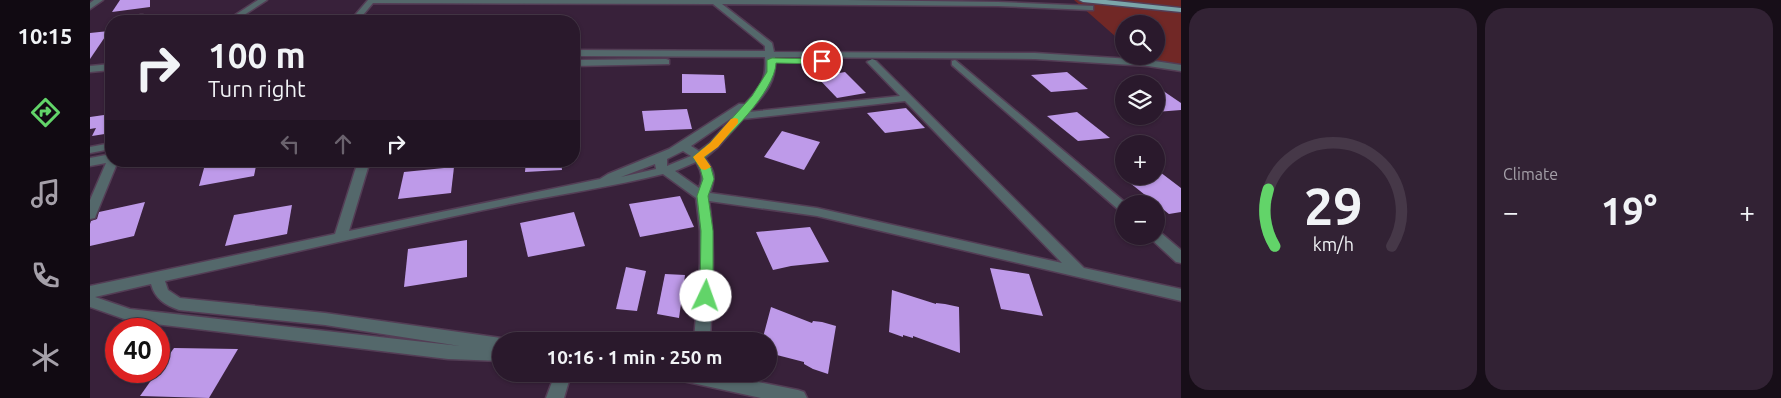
<!DOCTYPE html>
<meta charset="utf-8">
<style>
body{margin:0;font-family:Ubuntu,sans-serif;background:#322234;color:#f1f3f6;height:100vh;display:flex;flex-direction:column;font-size:19px;white-space:nowrap}
*{box-sizing:border-box;margin:0}
p{font-size:16px;color:#a5a0a9}
.icon{flex:none;width:28px;height:28px;fill:none;stroke:currentColor;stroke-width:2;stroke-linecap:round;stroke-linejoin:round}
.map{position:relative;flex:1;overflow:hidden}
.details{display:flex;flex-direction:column;gap:8px;padding:8px;background:#170e18;width:600px}
.details>*{flex:none}
.guide{position:absolute;left:15px;top:15px;width:475px;height:152px;border-radius:20px;box-shadow:0 1px 4px #0004,0 0 0 1px #463848;background:#2a192c;color:#f1f3f6;overflow:hidden}
.fabs{position:absolute;left:1025px;top:15px;display:grid;gap:10px}
.fabs a{display:grid;place-items:center;width:50px;height:50px;border-radius:50%;background:#2a192c;box-shadow:0 1px 4px #0004,0 0 0 1px #463848;font-size:25px}
.speed{position:absolute;left:15px;top:318px;display:flex;gap:10px;font-size:25px;font-weight:700;text-align:center}
.speed>*{display:grid;place-content:center;width:65px;height:65px;border-radius:50%;background:#2a192c;box-shadow:0 1px 4px #0004,0 0 0 1px #463848;line-height:1}
.speed .limit{border:8px solid #d22;background:#fff;color:#111}
.pin{position:absolute;display:grid;place-items:center;width:42px;height:42px;color:#fff;margin:-21px;border:2px solid #fff;border-radius:50%;box-shadow:0 1px 5px #0007}
.me{position:absolute;width:55px;margin:-28px;rotate:3deg;stroke-linejoin:round;filter:drop-shadow(0 0 4px #0008)}
.turn{display:flex;align-items:center;gap:18px;height:105px;padding:0 20px;font-size:22px}
.turn .icon{width:65px;height:65px;stroke-width:2.5}
.turn b{display:block;font-size:35px;line-height:42px}
.lanes{display:flex;align-items:center;height:48px;padding:0 20px;background:#0003;justify-content:center;gap:25px;direction:ltr}
.lanes .off{opacity:.35}
.big{font-size:38px;font-weight:700;line-height:1.1}
.details .card{flex:1;display:flex;flex-direction:column;justify-content:center;gap:8px;min-width:0;padding:0 18px;border-radius:20px;background:#322234}
.details .dial{align-items:center;gap:0}
.dial svg{height:130px;overflow:visible;fill:none;stroke:#463848;stroke-width:7;stroke-linecap:round;text-anchor:middle}
.dial text{fill:#f1f3f6;stroke:none}
.heat{display:flex;justify-content:space-between;align-items:center;font-size:28px;direction:ltr}
.details .tiles{flex:1;display:grid;gap:8px;grid-template-columns:repeat(2,1fr)}
.trip{position:absolute;left:402px;top:332px;width:285px;height:50px;border-radius:25px;background:#2a192c;box-shadow:0 1px 4px #0004,0 0 0 1px #463848;font-weight:700;line-height:50px;text-align:center}
main{display:flex;flex:1;min-height:0}
.dock{display:flex;flex-direction:column;width:90px;justify-content:space-around;align-items:center;background:#110a12;color:#a5a0a9}
.dock .icon{width:35px;height:35px}
.dock .current{color:#62d469}
.dock b{font-size:22px;color:#f1f3f6}
.map>svg:first-child{display:block}
</style>
<main>
<nav class="dock">
<b>10:15</b>
<svg class="icon current" aria-label="directions" viewBox="0 0 24 24"><path d="M12 3l9 9-9 9-9-9zM9 14v-3h6M13 9l2 2-2 2"/></svg>
<svg class="icon" aria-label="music" viewBox="0 0 24 24"><path d="M9 18V5l10-2v13"/><circle cx="6" cy="18" r="3"/><circle cx="16" cy="16" r="3"/></svg>
<svg class="icon" aria-label="phone" viewBox="0 0 24 24"><path d="M5 4h4l2 5-3 2q2 4 5 5l2-3 5 2v4C11 20 4 13 5 4z"/></svg>
<svg class="icon" aria-label="climate" viewBox="0 0 24 24"><path d="M12 3v18M4 7l16 10M4 17L20 7"/></svg>
</nav>
<div class="map">
<svg width="1091" height="398" viewBox="0 0 1091 398">
<rect width="100%" height="100%" fill="#38213a"/>
<path fill="#712826" d="M984,0H1091V72L1060,67L1048,56H1066V24H1034V44Z"/>
<g fill="#be9ae9">
<path d="M30,0H60V7L22,12Z"/>
<path d="M19,31L0,59V33Z"/>
<path d="M755,72L776,93L747,98L727,77Z"/>
<path d="M977,72L998,89L961,92L941,75Z"/>
<path d="M592,74L634,75L636,93H592Z"/>
<path d="M1066,86L1091,103V110L1066,112Z"/>
<path d="M816,108L835,128L795,133L777,113Z"/>
<path d="M597,109L602,129L555,131L552,111Z"/>
<path d="M987,112L1020,138L988,141L957,116Z"/>
<path d="M21,114V133L2,136L6,128L0,129V117Z"/>
<path d="M692,131L730,142L714,170L674,157Z"/>
<path d="M116,161H167L164,176L109,186Z"/>
<path d="M436,161H471L472,170L435,172Z"/>
<path d="M364,167L361,193L308,199L314,172Z"/>
<path d="M1066,169L1091,188V212L1079,214L1035,179L1066,176Z"/>
<path d="M590,196L604,227L550,237L539,204Z"/>
<path d="M55,202L44,236L0,246V224L1,221L7,219L9,212Z"/>
<path d="M202,205L197,234L135,246L144,215Z"/>
<path d="M484,212L495,246L438,257L430,223Z"/>
<path d="M720,227L739,262L701,266L683,270L666,232Z"/>
<path d="M377,240V277L314,287L318,249Z"/>
<path d="M536,267L556,271L547,311L526,309Z"/>
<path d="M900,268L939,274L953,316L911,309Z"/>
<path d="M575,274L595,275L589,318L567,314Z"/>
<path d="M802,290L846,304V303L855,304L869,307L870,353L823,336V338L813,335V337L799,332Z"/>
<path d="M681,307L722,323L723,321L732,322L746,326L738,374L723,369L714,364V362L679,353V341H672Z"/>
<path d="M84,348L148,349L119,398L50,396Z"/>
</g>
<g fill="none" stroke-linecap="round" stroke-linejoin="round">
<g stroke="#533d55" stroke-width="3">
<g id="minor">
<path d="M4,0H13L0,9V3Z"/>
<path d="M168,0H177L145,21H136Z"/>
<path d="M278,0H758L908,2L1003,6V10H1000L908,6L632,4L682,43L684,52L945,53L1058,60L1091,65V71L1058,66L945,59L685,57C687,82 675,94 659,112L810,96L777,62L782,59L785,60L994,268L1091,289V301L727,216L619,201C626,248 622,294 620,341H604L610,263V231L606,198L573,174C522,187 469,194 417,205C302,229 189,256 75,281L78,290L90,298L235,313L411,338L417,341H411V361L358,359L40,321L0,307V286L245,234L268,161H280L259,231L510,179L518,174L579,149L649,104H655C670,88 677,79 675,57L484,56V50L675,51V46L623,4L283,3L268,21H260ZM815,101L972,263L727,208L620,193C626,176 625,172 615,158L628,147L653,119ZM643,117L620,143L609,151L601,146ZM593,151L601,156L577,166V159ZM606,162C612,172 613,178 609,188L585,171ZM565,164L566,169L531,177ZM61,284C65,299 75,305 89,310L235,325L370,346L40,309L5,297Z"/>
<path d="M50,15H53L57,17L54,21H46Z"/>
<path d="M576,59L579,60V64L484,66V60Z"/>
<path d="M865,60L1037,204H1034V212L1030,211L862,65V61Z"/>
<path d="M21,64V70L0,72V66Z"/>
<path d="M21,143V149L0,153V147Z"/>
<path d="M21,154V161H28L6,215L5,218L0,219V200L16,163L0,166V158Z"/>
<path d="M1066,231L1071,233L1091,250V263L1086,262L1061,239L1059,236H1066Z"/>
<path d="M465,374H481L474,398H456Z"/>
<path d="M585,374H628L708,390L714,392L717,398H671L593,381L587,379Z"/>
</g>
</g>
<g stroke="#533d55" stroke-width="3">
<path id="major" d="M989,0H1016L1091,8V12L993,2Z"/>
</g>
<use href="#minor" fill="#54686b" fill-rule="evenodd"/>
<use href="#major" fill="#7ba5aa" fill-rule="evenodd"/>
</g>
<path fill="#62d469" stroke="#408a44" d="M682,58L732,59L736,61L732,64L686,63C685,91 636,140 614,157L621,168L624,179L618,196L623,231V296L621,300L616,302L612,300L610,296L611,231L607,196L613,179L610,168L603,157L620,143L662,96L677,72V60Z"/>
<path fill="#f59e0b" d="M645,118L648,119V123L628,147L614,157L621,167L615,170L611,169L603,157L620,143L641,119Z"/>
</svg>
<div class="fabs">
<a><svg class="icon" aria-label="search" viewBox="0 0 24 24"><circle cx="10" cy="10" r="6"/><path d="M15 15l6 6"/></svg></a>
<a><svg class="icon" aria-label="layers" viewBox="0 0 24 24"><path d="M12 4l9 5-9 5-9-5zM3 14l9 5 9-5"/></svg></a>
<a>+</a>
<a>−</a>
</div>
<div class="speed"><div class="limit">40</div></div>
<div class="pin" style="left:732px;top:61px;background:#d93025"><svg class="icon" aria-label="arrive" viewBox="0 0 24 24"><path d="M6 21V4h12l-3 4 3 4H6"/></svg></div>
<svg class="me" style="left:616px;top:296px" viewBox="-20 -20 40 40"><circle r="19" fill="#fff"/><path d="M0-13L10 11 0 6-10 11z" fill="#62d469"/></svg>
<div class="trip">10:16 · 1 min · 250 m</div>
<div class="guide">
<div class="turn"><svg class="icon" aria-label="right" viewBox="0 0 24 24"><path d="M7 20v-9h11M14 6l5 5-5 5"/></svg><div><b>100 m</b>Turn right</div></div>
<div class="lanes"><svg class="icon off" aria-label="left" viewBox="0 0 24 24"><path d="M17 20v-9H6M10 6l-5 5 5 5"/></svg><svg class="icon off" aria-label="ahead" viewBox="0 0 24 24"><path d="M12 20V5M6 11l6-6 6 6"/></svg><svg class="icon" aria-label="right" viewBox="0 0 24 24"><path d="M7 20v-9h11M14 6l5 5-5 5"/></svg></div>
</div>
</div>
<section class="details">
<div class="tiles">
<div class="card dial"><svg viewBox="0 0 100 80">
<path d="M14 69A42 42 0 1 1 86 69"/>
<path d="M14 69A42 42 0 0 1 10 34" stroke="#62d469"/>
<text x="50" y="56" font-size="32" font-weight="700">29</text>
<text x="50" y="72" font-size="11">km/h</text>
</svg></div>
<div class="card"><p>Climate</p>
<div class="heat"><a>−</a><b class="big">19°</b><a>+</a></div>
</div>
</div>
</section>
</main>
